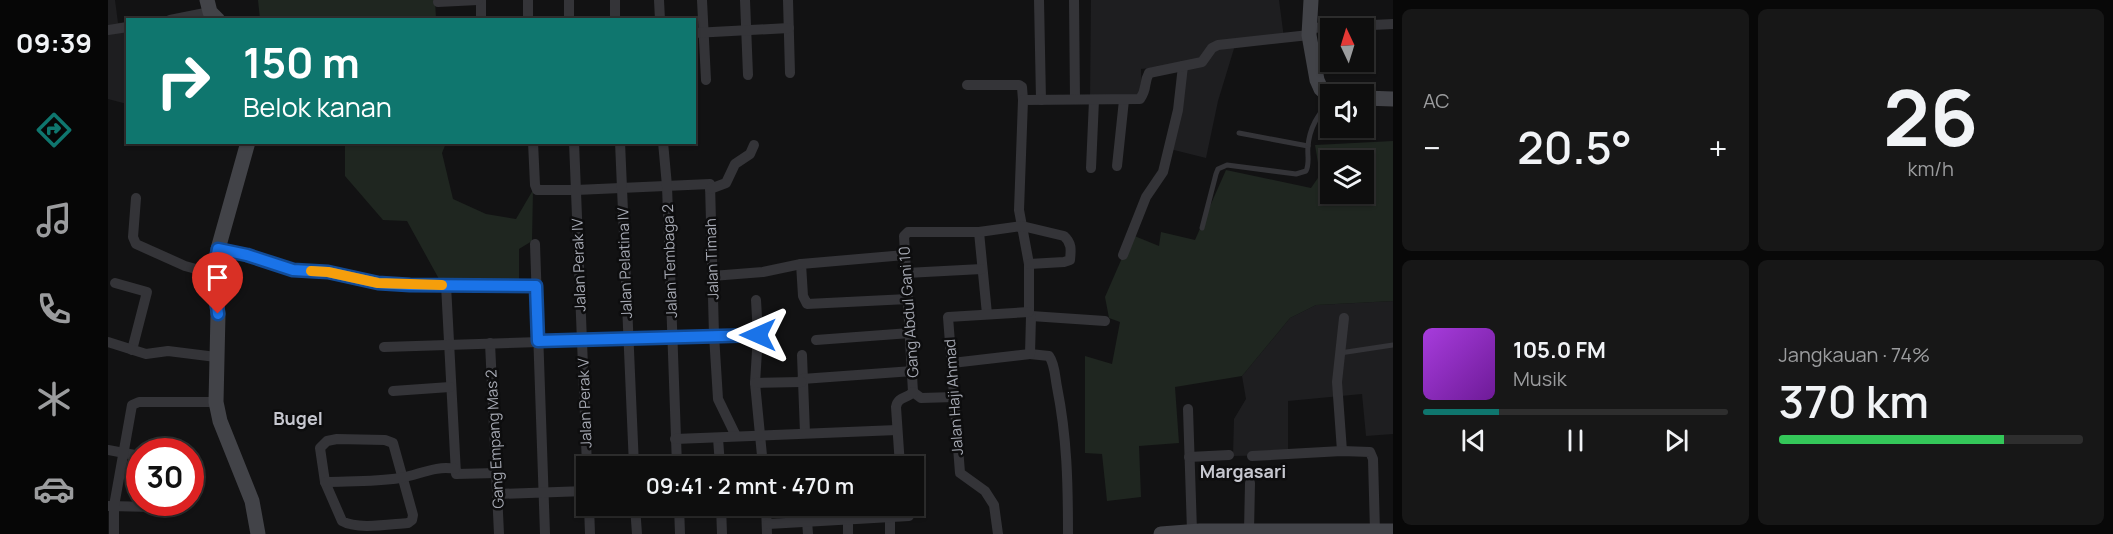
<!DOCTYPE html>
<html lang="id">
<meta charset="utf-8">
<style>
body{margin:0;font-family:Manrope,sans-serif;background:#171717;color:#f1f3f6;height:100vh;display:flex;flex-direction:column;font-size:22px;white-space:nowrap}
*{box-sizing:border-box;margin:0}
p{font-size:20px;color:#9b9c9e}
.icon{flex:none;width:33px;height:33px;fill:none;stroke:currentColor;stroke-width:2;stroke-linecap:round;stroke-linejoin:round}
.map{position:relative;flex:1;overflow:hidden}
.details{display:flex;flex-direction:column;gap:9px;padding:9px;background:#080808;width:720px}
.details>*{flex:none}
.guide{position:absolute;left:18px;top:18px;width:570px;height:126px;border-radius:0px;box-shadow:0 2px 4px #0004,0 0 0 2px #2e2e2e;background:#0f766e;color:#fff;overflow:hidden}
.needle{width:39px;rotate:356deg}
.tools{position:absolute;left:1212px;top:18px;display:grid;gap:12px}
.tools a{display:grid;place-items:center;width:54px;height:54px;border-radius:0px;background:#0e0e0e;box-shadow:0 2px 4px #0004,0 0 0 2px #2e2e2e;font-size:30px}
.speed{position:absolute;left:18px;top:438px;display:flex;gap:12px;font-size:30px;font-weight:700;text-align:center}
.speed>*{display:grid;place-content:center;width:78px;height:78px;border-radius:50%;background:#0e0e0e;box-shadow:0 2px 4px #0004,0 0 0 2px #2e2e2e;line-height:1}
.speed .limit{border:9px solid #d22;background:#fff;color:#111}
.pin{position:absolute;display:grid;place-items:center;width:51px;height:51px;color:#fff;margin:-62px -26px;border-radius:50% 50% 50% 0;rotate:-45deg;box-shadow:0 0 6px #0007}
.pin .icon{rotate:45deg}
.me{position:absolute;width:66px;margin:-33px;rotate:270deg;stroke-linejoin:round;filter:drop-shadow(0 0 4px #0008)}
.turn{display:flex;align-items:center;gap:21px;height:126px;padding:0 18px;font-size:27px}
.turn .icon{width:78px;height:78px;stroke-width:2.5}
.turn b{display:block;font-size:42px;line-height:51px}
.big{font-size:45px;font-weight:600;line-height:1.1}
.details .card{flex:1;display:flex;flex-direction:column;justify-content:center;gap:9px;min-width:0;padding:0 21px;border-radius:9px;background:#171717}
.details .dial{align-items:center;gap:0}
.dial b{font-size:78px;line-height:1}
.song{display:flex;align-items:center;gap:18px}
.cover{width:72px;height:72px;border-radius:9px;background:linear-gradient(135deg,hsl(280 70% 55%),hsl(280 70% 35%))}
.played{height:6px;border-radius:3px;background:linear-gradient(90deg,#0f766e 25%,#2e2e2e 25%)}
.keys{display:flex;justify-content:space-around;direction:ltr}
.heat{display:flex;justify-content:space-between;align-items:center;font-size:33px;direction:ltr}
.charge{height:9px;border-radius:4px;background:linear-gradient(90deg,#34c759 74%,#2e2e2e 0)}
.details .tiles{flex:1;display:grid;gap:9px;grid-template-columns:repeat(2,1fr)}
.trip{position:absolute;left:468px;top:456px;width:348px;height:60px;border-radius:0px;background:#0e0e0e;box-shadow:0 2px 4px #0004,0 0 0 2px #2e2e2e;font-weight:600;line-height:60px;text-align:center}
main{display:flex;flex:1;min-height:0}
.tab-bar{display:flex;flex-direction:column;width:108px;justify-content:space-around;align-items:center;background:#060606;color:#9b9c9e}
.tab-bar .icon{width:42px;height:42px}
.tab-bar .active{color:#0f766e}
.tab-bar b{font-size:27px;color:#f1f3f6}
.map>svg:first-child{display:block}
</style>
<main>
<nav class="tab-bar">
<b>09:39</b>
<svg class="icon active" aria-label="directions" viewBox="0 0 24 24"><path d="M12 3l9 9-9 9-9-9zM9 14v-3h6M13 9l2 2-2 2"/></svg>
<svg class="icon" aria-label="music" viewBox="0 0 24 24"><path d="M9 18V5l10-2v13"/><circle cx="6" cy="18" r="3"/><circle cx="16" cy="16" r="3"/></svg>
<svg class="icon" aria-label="phone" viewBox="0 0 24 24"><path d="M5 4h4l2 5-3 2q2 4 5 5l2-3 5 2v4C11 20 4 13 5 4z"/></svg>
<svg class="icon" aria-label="climate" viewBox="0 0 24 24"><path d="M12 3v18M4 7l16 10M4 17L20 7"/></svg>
<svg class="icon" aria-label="car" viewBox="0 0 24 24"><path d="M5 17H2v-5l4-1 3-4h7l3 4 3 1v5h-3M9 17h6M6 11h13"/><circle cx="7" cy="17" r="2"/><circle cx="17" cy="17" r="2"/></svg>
</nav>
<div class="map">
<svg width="1285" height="534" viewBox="0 0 1285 534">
<rect width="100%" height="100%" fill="#121213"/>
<g fill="#1e1e20">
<path d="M0,0H7L10,23L19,22V104L0,99Z"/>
<path d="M983,0H1171L1176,38L1128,42L1110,101L1098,158L1062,149L1074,65L1033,69L1034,99L982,100Z"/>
<path d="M1285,301V434L1258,436L1254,394L1180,401V455L1125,456L1126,419L1138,399L1134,376L1182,318L1208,305Z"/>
</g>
<g fill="#1f2620" fill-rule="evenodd">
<path d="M150,0H327L328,19H152Z"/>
<path d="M1285,141V301L1208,305L1182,318L1134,376L1067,387L1071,443L1031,446L1033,497L999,501L994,454L977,453V356L1004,364L1012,322L1001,318L997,297L1024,235L1051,246L1053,232L1087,240L1118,170L1203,188L1212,175L1207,145ZM1222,160H1256V194H1222Z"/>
<path d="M237,143H338L334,153L345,199L378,214L408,219L425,190L424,241L411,249V285L331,279L299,221L275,220L237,176Z"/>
</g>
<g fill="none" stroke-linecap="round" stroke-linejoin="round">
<g stroke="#343438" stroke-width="5">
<path d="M1131,133L1200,146"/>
<path d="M1094,228L1108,174L1110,169L1119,165L1188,174L1198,171C1202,163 1199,155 1200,147C1201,128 1210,115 1222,100"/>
<path d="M1232,353L1285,345"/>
</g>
<g stroke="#343438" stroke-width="10">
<path d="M373,0V20"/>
<path d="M420,0V20"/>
<path d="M461,0V20"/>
<path d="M507,0V20"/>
<path d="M551,0L552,20"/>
<path d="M594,0L598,80"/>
<path d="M637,0L640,75"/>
<path d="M680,0L682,73"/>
<path d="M931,0L933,100"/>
<path d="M966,0L967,99"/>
<path d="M330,2L370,0"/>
<path d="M62,20L102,12"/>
<path d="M1203,28L1285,24"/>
<path d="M0,30L20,27"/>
<path d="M586,33L681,28"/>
<path d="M859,85H911L914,87L915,100"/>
<path d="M425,142L427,185L429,190H468L602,184L606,335L610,399L628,436"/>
<path d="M466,142L479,466"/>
<path d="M512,142L526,466"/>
<path d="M555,142L559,186L569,466"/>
<path d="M1009,166L1016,100"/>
<path d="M983,168L986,100"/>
<path d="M602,189L618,183L627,164L642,154L646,145"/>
<path d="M28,198L25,237L28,244L77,266L106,274"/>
<path d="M871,232L879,314"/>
<path d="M427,244L437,534"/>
<path d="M110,249L139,254L185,270L220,272L270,283L302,285L428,286"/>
<path d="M1015,255L1038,197L1055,172L1070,110L1075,66"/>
<path d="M693,264L695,296L699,304L800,299"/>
<path d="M798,273L874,269"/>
<path d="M604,276L655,272L693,264L797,255"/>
<path d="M7,283L39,292L24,350"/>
<path d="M338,285L348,474L388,473"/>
<path d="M648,300L650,335L647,383L655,466"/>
<path d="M997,321L923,316L921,312V264L911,210L915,100L1032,99C1040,88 1035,84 1041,73L1094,62L1104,48L1110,45L1201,35"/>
<path d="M708,340L802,333"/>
<path d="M0,342L38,354L60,351L108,357"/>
<path d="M382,343L391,534"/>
<path d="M276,347L650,335"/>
<path d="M922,354L941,356C947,364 947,377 949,387C959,437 960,483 960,534"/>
<path d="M694,355L697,433"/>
<path d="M844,363L922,354L923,316"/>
<path d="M694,379L805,371"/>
<path d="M647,383L694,382"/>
<path d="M285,391L342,387"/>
<path d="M805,392L796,236L800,232H871L914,226L956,236C964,243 963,250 962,260L956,262L921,264"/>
<path d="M805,392L813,398L847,397"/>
<path d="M1080,409L1084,531"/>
<path d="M610,438L612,466"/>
<path d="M229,439L277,440L285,443L305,515L304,520L300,523C283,524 249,530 234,521L217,482L212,448L219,441Z"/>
<path d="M567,439L789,430"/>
<path d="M0,450L32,456"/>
<path d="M1234,451L1229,382L1236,318"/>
<path d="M1144,456L1234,451L1262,452L1265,459L1267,531"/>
<path d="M1081,457L1121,455"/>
<path d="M792,466L788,407C790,396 799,399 805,392"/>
<path d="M217,482C242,481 267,482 292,478C311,475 328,465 347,469"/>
<path d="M389,494L478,491"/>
<path d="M0,506L46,507"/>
<path d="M481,506L482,534"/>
<path d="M527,506L529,534"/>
<path d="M571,506L572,534"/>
<path d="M613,506L614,534"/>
<path d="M658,506L659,534"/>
<path d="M782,517V534"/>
<path d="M740,520V534"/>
<path d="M699,521L700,534"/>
<path d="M660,524L801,516"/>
<path d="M1141,531L1142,483"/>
<path d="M6,534V506L24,405L31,402H108"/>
<path d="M890,534L886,505L877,491L852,473L840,317L921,312"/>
</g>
<g stroke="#424348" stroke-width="15">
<path d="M99,0L102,12L110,20"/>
<path d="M1203,0L1201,35L1209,80L1213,89L1222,97"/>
<path d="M1256,98L1285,99"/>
<path d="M140,142L110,249L106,274L110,314L108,402L112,421L144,501L150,534"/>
<path d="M1053,534L1092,531H1285"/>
</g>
</g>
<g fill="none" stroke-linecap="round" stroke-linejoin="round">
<g stroke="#114b97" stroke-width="15">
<path id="route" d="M110,314L105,274L110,249L139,255L185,270L220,272L270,283L302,285L428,286L430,341L650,335"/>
</g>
<use href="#route" stroke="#1a73e8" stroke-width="10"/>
<path stroke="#f59e0b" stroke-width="10" d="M203,271L220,272L270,283L334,285"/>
</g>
<g text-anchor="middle" stroke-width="5" stroke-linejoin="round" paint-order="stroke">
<g font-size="15" fill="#a5a8b2" stroke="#0d0d0e">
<text transform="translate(604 259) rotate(-92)" y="5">Jalan Timah</text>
<text transform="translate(562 261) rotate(-92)" y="5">Jalan Tembaga 2</text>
<text transform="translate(517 263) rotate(-92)" y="5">Jalan Pelatina IV</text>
<text transform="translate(471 265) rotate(-92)" y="5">Jalan Perak IV</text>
<text transform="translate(801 312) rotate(-94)" y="5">Gang Abdul Gani 10</text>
<text transform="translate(846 397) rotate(-94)" y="5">Jalan Haji Ahmad</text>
<text transform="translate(477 403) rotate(-92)" y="5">Jalan Perak V</text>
<text transform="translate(387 439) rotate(-93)" y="5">Gang Empang Mas 2</text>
</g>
<g font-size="18" font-weight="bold" fill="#c6c7cf" stroke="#0d0d0e">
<text x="190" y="425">Bugel</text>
<text x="1135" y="478">Margasari</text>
</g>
</g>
</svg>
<div class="tools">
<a><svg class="needle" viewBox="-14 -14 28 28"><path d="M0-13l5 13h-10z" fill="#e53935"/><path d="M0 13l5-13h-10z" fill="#9b9c9e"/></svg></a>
<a><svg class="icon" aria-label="sound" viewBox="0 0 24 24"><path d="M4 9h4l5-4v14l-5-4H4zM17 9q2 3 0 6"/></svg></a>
<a><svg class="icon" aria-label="layers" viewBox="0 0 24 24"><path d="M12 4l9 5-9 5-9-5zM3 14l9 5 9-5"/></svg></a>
</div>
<div class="speed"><div class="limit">30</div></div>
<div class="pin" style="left:110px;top:314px;background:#d93025"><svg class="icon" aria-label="arrive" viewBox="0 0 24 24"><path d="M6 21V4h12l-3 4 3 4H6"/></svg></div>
<svg class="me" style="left:650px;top:335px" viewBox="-20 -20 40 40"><path d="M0-17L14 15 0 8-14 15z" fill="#1a73e8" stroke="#fff" stroke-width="4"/></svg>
<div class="trip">09:41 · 2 mnt · 470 m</div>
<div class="guide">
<div class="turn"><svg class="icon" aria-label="right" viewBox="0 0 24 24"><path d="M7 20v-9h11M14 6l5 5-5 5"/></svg><div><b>150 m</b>Belok kanan</div></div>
</div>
</div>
<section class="details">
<div class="tiles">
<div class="card"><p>AC</p>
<div class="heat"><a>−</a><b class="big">20.5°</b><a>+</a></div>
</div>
<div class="card dial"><b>26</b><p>km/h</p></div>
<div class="card">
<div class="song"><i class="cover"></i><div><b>105.0 FM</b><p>Musik</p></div></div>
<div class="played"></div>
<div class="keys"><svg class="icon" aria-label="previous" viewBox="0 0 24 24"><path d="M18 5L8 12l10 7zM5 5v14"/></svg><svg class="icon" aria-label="pause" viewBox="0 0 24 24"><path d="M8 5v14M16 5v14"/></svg><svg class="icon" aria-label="next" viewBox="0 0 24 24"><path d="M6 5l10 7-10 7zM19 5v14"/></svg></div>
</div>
<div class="card"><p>Jangkauan · 74%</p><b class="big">370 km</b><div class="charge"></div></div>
</div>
</section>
</main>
